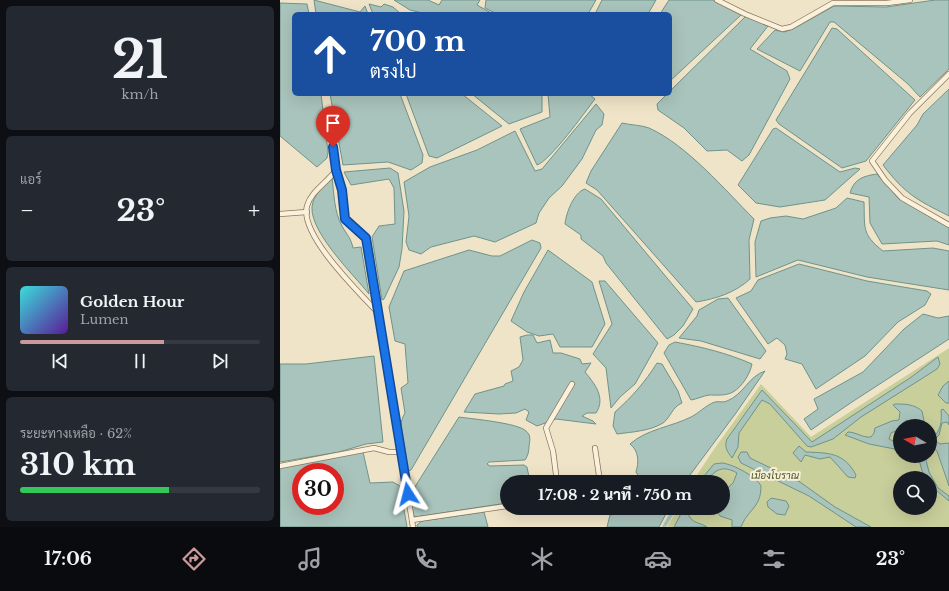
<!DOCTYPE html>
<html lang="th">
<meta charset="utf-8">
<style>
body{margin:0;font-family:"Libre Baskerville",Sarabun,serif;background:#242831;color:#f1f3f6;height:100vh;display:flex;flex-direction:column;font-size:15px;white-space:nowrap}
*{box-sizing:border-box;margin:0}
p{font-size:13px;color:#9ea1a6}
.icon{flex:none;width:22px;height:22px;fill:none;stroke:currentColor;stroke-width:2;stroke-linecap:round;stroke-linejoin:round}
.map{position:relative;flex:1;overflow:hidden}
.details{display:flex;flex-direction:column;gap:6px;padding:6px;background:#0d0f14;width:280px}
.details>*{flex:none}
.guide{position:absolute;left:12px;top:12px;width:380px;height:84px;border-radius:6px;box-shadow:0 4px 16px #0002;background:#1a4fa0;color:#fff;overflow:hidden}
.needle{width:26px;rotate:280deg}
.tools{position:absolute;left:613px;top:419px;display:grid;gap:8px}
.tools a{display:grid;place-items:center;width:44px;height:44px;border-radius:50%;background:#171b24;box-shadow:0 4px 16px #0002;font-size:20px}
.speed{position:absolute;left:12px;top:463px;display:flex;gap:8px;font-size:20px;font-weight:700;text-align:center}
.speed>*{display:grid;place-content:center;width:52px;height:52px;border-radius:50%;background:#171b24;box-shadow:0 4px 16px #0002;line-height:1}
.speed .limit{border:6px solid #d22;background:#fff;color:#111}
.pin{position:absolute;display:grid;place-items:center;width:34px;height:34px;color:#fff;margin:-41px -17px;border-radius:50% 50% 50% 0;rotate:-45deg;box-shadow:0 0 4px #0007}
.pin .icon{rotate:45deg}
.me{position:absolute;width:44px;margin:-22px;rotate:351deg;stroke-linejoin:round;filter:drop-shadow(0 0 3px #0008)}
.turn{display:flex;align-items:center;gap:14px;height:84px;padding:0 12px;font-size:18px}
.turn .icon{width:52px;height:52px;stroke-width:2.5}
.turn b{display:block;font-size:28px;line-height:34px}
.big{font-size:30px;font-weight:800;line-height:1.1}
.details .widget{flex:1;display:flex;flex-direction:column;justify-content:center;gap:6px;min-width:0;padding:0 14px;border-radius:6px;background:#242831}
.details .dial{align-items:center;gap:0}
.dial b{font-size:52px;line-height:1}
.song{display:flex;align-items:center;gap:12px}
.cover{width:48px;height:48px;border-radius:6px;background:linear-gradient(135deg,hsl(180 70% 55%),hsl(270 70% 35%))}
.played{height:4px;border-radius:2px;background:linear-gradient(90deg,#cc999b 60%,#363941 60%)}
.keys{display:flex;justify-content:space-around;direction:ltr}
.heat{display:flex;justify-content:space-between;align-items:center;font-size:22px;direction:ltr}
.charge{height:6px;border-radius:3px;background:linear-gradient(90deg,#34c759 62%,#363941 0)}
.trip{position:absolute;left:220px;top:475px;width:230px;height:40px;border-radius:20px;background:#171b24;box-shadow:0 4px 16px #0002;font-weight:800;line-height:40px;text-align:center}
.tab-bar{display:flex;height:64px;justify-content:space-around;align-items:center;background:#090b0e;color:#9ea1a6}
.tab-bar .icon{width:28px;height:28px}
.tab-bar .selected{color:#cc999b}
.tab-bar b{font-size:18px;color:#f1f3f6}
main{display:flex;flex:1;min-height:0}
.map>svg:first-child{display:block}
</style>
<main>
<section class="details">
<div class="widget dial"><b>21</b><p>km/h</p></div>
<div class="widget"><p>แอร์</p>
<div class="heat"><a>−</a><b class="big">23°</b><a>+</a></div>
</div>
<div class="widget">
<div class="song"><i class="cover"></i><div><b>Golden Hour</b><p>Lumen</p></div></div>
<div class="played"></div>
<div class="keys"><svg class="icon" aria-label="previous" viewBox="0 0 24 24"><path d="M18 5L8 12l10 7zM5 5v14"/></svg><svg class="icon" aria-label="pause" viewBox="0 0 24 24"><path d="M8 5v14M16 5v14"/></svg><svg class="icon" aria-label="next" viewBox="0 0 24 24"><path d="M6 5l10 7-10 7zM19 5v14"/></svg></div>
</div>
<div class="widget"><p>ระยะทางเหลือ · 62%</p><b class="big">310 km</b><div class="charge"></div></div>
</section>
<div class="map">
<svg width="669" height="527" viewBox="0 0 669 527">
<rect width="100%" height="100%" fill="#f0e4c8"/>
<path fill="#c9cf9b" fill-rule="evenodd" d="M669,348V527H387L398,508H443V482H413C433,448 458,417 481,384L531,437ZM620,426H650V456H620ZM620,478H650V508H620Z"/>
<g fill="#a9c4bc" stroke="#6f938a" fill-rule="evenodd">
<path d="M34,0L80,12L85,6L88,14H36Z"/>
<path d="M114,0H148L159,5L162,0H200L197,5L213,14H146L130,10Z"/>
<path d="M206,0H316L308,14H217L205,8Z"/>
<path d="M322,0H376L368,14H315Z"/>
<path d="M389,0H433L461,15L390,81V14H380Z"/>
<path d="M655,0H669V69L640,97L628,84L554,22H550L520,71L477,49L495,30L504,32L513,29L554,6L606,7Z"/>
<path d="M0,3L27,4L29,14H14V94H41L48,152L47,158L37,167L0,136Z"/>
<path d="M89,4L101,7L104,4L113,7L121,14H93Z"/>
<path d="M466,16L488,26L470,49L507,71L510,79L469,155L462,161L447,150L427,151L404,128L378,110L377,104L387,94H390V91Z"/>
<path d="M552,28L557,29L635,100L586,161L562,168L499,124L496,120Z"/>
<path d="M669,89V216C637,200 625,194 603,165L637,125L643,114Z"/>
<path d="M50,94H120L143,155L142,163L131,170L108,162L63,165Z"/>
<path d="M126,94H182L222,126L157,158L149,156Z"/>
<path d="M192,94H262V112L229,124Z"/>
<path d="M268,94H309L315,99C305,112 270,161 257,165L240,129L270,117Z"/>
<path d="M316,104L324,114L322,125L316,130L302,159L282,186L269,198L259,213L256,223L215,242L194,236L151,247L141,254L129,250L126,242L129,216L124,182L150,167L197,150L235,131L255,171L262,169Z"/>
<path d="M342,123C350,125 361,125 369,128C407,145 445,190 474,219L469,240L470,279C455,293 435,299 416,302L317,190L306,183L311,171Z"/>
<path d="M496,128L560,172L575,168L580,169L545,200L500,207L476,203L458,185L493,129Z"/>
<path d="M110,168L118,173L124,211L122,249L119,267L104,299L102,300L92,237L99,226L115,224L114,188L109,179L71,185L64,172Z"/>
<path d="M597,174L619,199L669,228V245L657,241L602,244L590,223L589,197L570,193C574,179 583,176 597,174Z"/>
<path d="M52,177C54,193 54,212 62,226C67,235 71,238 73,248L81,247L89,294C74,275 24,227 33,202C36,193 45,184 52,177Z"/>
<path d="M305,189L321,199L413,309L403,326L394,335L387,339L326,263L323,256L301,239V235L285,224C286,213 294,192 305,189Z"/>
<path d="M567,198L584,202C585,227 581,234 603,251L653,248L669,251V290L587,277L518,260L476,277L475,242L481,221L490,218L506,216L523,219L556,208Z"/>
<path d="M252,240L260,243L261,248L131,470L128,471C125,455 115,428 125,413L121,388L128,383L125,344L115,341L109,307L124,271L189,250L212,256H220Z"/>
<path d="M268,250L312,282L325,324L312,347H280L273,334L259,336L247,332L231,321L244,292Z"/>
<path d="M519,264L587,281L647,291L651,294L645,305L618,322L585,356L536,389L522,364L505,359L507,354L505,345L497,338L488,344L456,298L471,291L478,280Z"/>
<path d="M319,281H325L378,343L355,384L340,397L331,408L326,368L313,354L332,324Z"/>
<path d="M448,298L486,351L480,359L421,341L399,338L417,316L419,310L438,299Z"/>
<path d="M643,314L658,318L669,316V339L572,402L531,430L524,419L538,409L534,399L583,372L624,329Z"/>
<path d="M247,335H253L257,343L270,340L273,353H281L300,359L302,364L311,363L305,372C315,384 326,398 316,413H307L302,416L313,421L316,424L276,419L257,426L246,420L249,412L245,409L236,413L219,414L184,412L195,394L224,386L225,384L233,381L231,371L239,367L243,360L240,337Z"/>
<path d="M395,342C422,347 447,353 472,364C470,374 462,387 453,392C446,396 436,395 429,395C423,396 417,399 411,400L384,353L389,345Z"/>
<path d="M94,356L103,442L86,444L59,452L0,462V364H26Z"/>
<path d="M658,357L660,364L657,369L581,417L553,439L531,447L527,446L490,404L482,400L459,433L458,447L452,458C447,451 444,447 447,439L482,390L532,442L630,378Z"/>
<path d="M377,363L382,364L398,391L402,403C392,407 391,417 383,423C370,431 352,432 337,434L333,426L335,412C352,397 365,382 377,363Z"/>
<path d="M485,371L456,413L410,475L396,482H362L356,472C359,462 359,451 350,444C367,429 391,427 411,417C419,413 426,405 435,402C439,401 443,403 447,401C463,395 469,376 485,371Z"/>
<path d="M669,381V403H666L658,395L663,386Z"/>
<path d="M615,404C625,404 634,404 642,411L645,426H634L627,420L624,422L620,429L611,433L609,439L615,442H620V450L589,444L565,435L568,432C576,432 583,438 591,437L594,433L595,428L612,421L619,420L620,412L613,405Z"/>
<path d="M663,409L669,416V425L667,422L662,423L659,435L654,440L660,444L669,443V486L657,451L650,445V434L653,438C661,430 662,421 661,410Z"/>
<path d="M179,417C193,419 238,423 246,431C251,435 250,440 249,446C249,451 248,456 245,460L209,462L207,464L210,466L244,465L247,467L250,482H227V503L135,517L133,514L131,493Z"/>
<path d="M519,446L526,452C548,453 564,452 576,475L575,478L568,477L550,457L540,459L525,455L521,462L513,453Z"/>
<path d="M83,452L90,483L113,482L120,486L127,527H0V467ZM21,472H55V506H21Z"/>
<path d="M461,452H467L470,458L520,482L555,507L591,527H576L529,496L461,463L458,457Z"/>
<path d="M638,456H645L649,472L658,488L669,496V501L650,485V478H644Z"/>
<path d="M442,463C453,464 477,477 481,486C481,508 468,509 461,527H452V520L440,516L435,509L443,508V492L453,483L457,473C443,465 435,469 426,482H419L434,464Z"/>
<path d="M491,498L506,501L509,506L505,515L497,514L488,507L487,502Z"/>
<path d="M345,508H389L379,527H327L330,515L336,514Z"/>
<path d="M404,508H409L407,511C411,524 417,521 427,527H394Z"/>
<path d="M204,512L208,527H137V525L142,521Z"/>
</g>
<g fill="none" stroke-linecap="round" stroke-linejoin="round">
<path stroke="#a9c4bc" stroke-width="3.5" d="M384,527L395,508"/>
<g stroke="#8d765c" stroke-width="6">
<g id="minor">
<path d="M437,0L465,14L502,29L511,27L553,3H607L630,0"/>
<path d="M669,74L630,113L592,161L605,180L622,198L669,225"/>
<path d="M53,147L56,170C48,182 31,191 27,206C19,235 80,293 99,314"/>
<path d="M56,170L62,190L65,219L86,238L133,527"/>
<path d="M0,214L27,212"/>
<path d="M315,448L320,482"/>
<path d="M0,466L94,448L109,452H121"/>
<path d="M277,482L273,451L266,428L292,384"/>
<path d="M132,520L227,506"/>
</g>
</g>
<use href="#minor" stroke="#faf1dc" stroke-width="4.5"/>
</g>
<g fill="none" stroke-linecap="round" stroke-linejoin="round">
<g stroke="#114b97" stroke-width="10">
<path id="route" d="M53,147L56,170L62,190L65,219L86,238L128,494"/>
</g>
<use href="#route" stroke="#1a73e8" stroke-width="7"/>
</g>
<g text-anchor="middle" stroke-width="4" stroke-linejoin="round" paint-order="stroke">
<g font-size="10" font-style="italic" fill="#4d5a26" stroke="#f7eed8">
<text x="495" y="479">เมืองโบราณ</text>
</g>
</g>
</svg>
<div class="tools">
<a><svg class="needle" viewBox="-14 -14 28 28"><path d="M0-13l5 13h-10z" fill="#e53935"/><path d="M0 13l5-13h-10z" fill="#9ea1a6"/></svg></a>
<a><svg class="icon" aria-label="search" viewBox="0 0 24 24"><circle cx="10" cy="10" r="6"/><path d="M15 15l6 6"/></svg></a>
</div>
<div class="speed"><div class="limit">30</div></div>
<div class="pin" style="left:53px;top:147px;background:#d93025"><svg class="icon" aria-label="arrive" viewBox="0 0 24 24"><path d="M6 21V4h12l-3 4 3 4H6"/></svg></div>
<svg class="me" style="left:128px;top:494px" viewBox="-20 -20 40 40"><path d="M0-17L14 15 0 8-14 15z" fill="#1a73e8" stroke="#fff" stroke-width="4"/></svg>
<div class="trip">17:08 · 2 นาที · 750 m</div>
<div class="guide">
<div class="turn"><svg class="icon" aria-label="ahead" viewBox="0 0 24 24"><path d="M12 20V5M6 11l6-6 6 6"/></svg><div><b>700 m</b>ตรงไป</div></div>
</div>
</div>
</main>
<nav class="tab-bar">
<b>17:06</b>
<svg class="icon selected" aria-label="directions" viewBox="0 0 24 24"><path d="M12 3l9 9-9 9-9-9zM9 14v-3h6M13 9l2 2-2 2"/></svg>
<svg class="icon" aria-label="music" viewBox="0 0 24 24"><path d="M9 18V5l10-2v13"/><circle cx="6" cy="18" r="3"/><circle cx="16" cy="16" r="3"/></svg>
<svg class="icon" aria-label="phone" viewBox="0 0 24 24"><path d="M5 4h4l2 5-3 2q2 4 5 5l2-3 5 2v4C11 20 4 13 5 4z"/></svg>
<svg class="icon" aria-label="climate" viewBox="0 0 24 24"><path d="M12 3v18M4 7l16 10M4 17L20 7"/></svg>
<svg class="icon" aria-label="car" viewBox="0 0 24 24"><path d="M5 17H2v-5l4-1 3-4h7l3 4 3 1v5h-3M9 17h6M6 11h13"/><circle cx="7" cy="17" r="2"/><circle cx="17" cy="17" r="2"/></svg>
<svg class="icon" aria-label="filters" viewBox="0 0 24 24"><path d="M4 7h16M4 17h16"/><circle cx="9" cy="7" r="2"/><circle cx="15" cy="17" r="2"/></svg>
<b>23°</b>
</nav>
